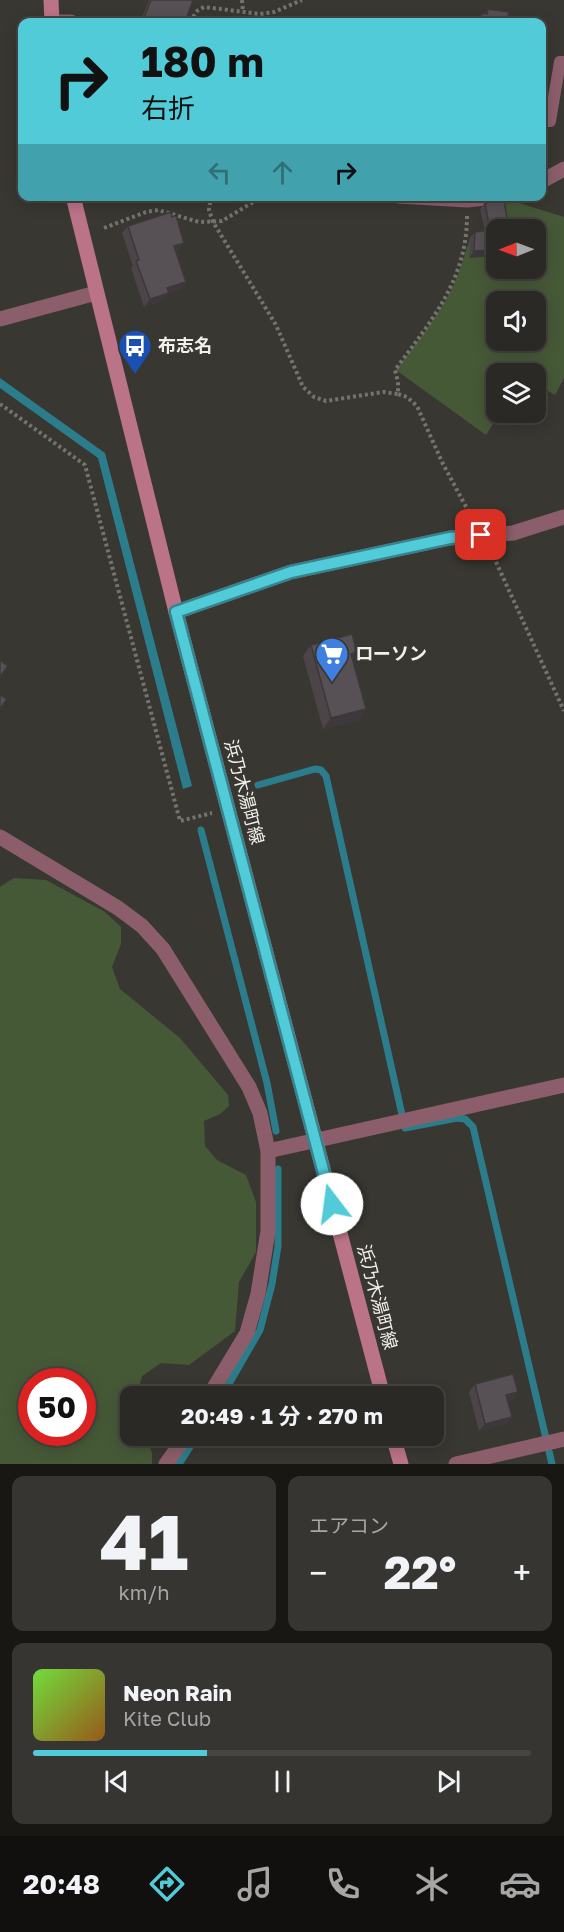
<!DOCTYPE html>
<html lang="ja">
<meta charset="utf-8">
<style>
body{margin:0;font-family:"Golos Text","Noto Sans JP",sans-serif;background:#373532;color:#f1f3f6;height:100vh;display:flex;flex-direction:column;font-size:22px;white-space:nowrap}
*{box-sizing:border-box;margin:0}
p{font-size:20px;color:#a6a6a7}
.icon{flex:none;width:33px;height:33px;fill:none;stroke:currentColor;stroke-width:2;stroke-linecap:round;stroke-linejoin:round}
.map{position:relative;height:1464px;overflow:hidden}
.sheet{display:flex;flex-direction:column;gap:12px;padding:12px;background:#181714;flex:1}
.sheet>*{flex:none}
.top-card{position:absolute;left:18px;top:18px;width:528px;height:183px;border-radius:12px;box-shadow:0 3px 15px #0003,0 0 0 2px #474542;background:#52cbd9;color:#111;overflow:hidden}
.needle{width:39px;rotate:269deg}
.fabs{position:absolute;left:486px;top:219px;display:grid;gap:12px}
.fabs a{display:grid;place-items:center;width:60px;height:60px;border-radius:12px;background:#2b2925;box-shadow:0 3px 15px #0003,0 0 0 2px #474542;font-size:30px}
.speed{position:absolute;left:18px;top:1368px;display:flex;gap:12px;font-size:30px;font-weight:700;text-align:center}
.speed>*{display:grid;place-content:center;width:78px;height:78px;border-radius:50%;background:#2b2925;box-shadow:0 3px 15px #0003,0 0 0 2px #474542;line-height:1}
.speed .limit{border:9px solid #d22;background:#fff;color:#111}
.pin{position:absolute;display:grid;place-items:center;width:51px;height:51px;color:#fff;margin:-26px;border-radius:12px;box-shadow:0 3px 9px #0006}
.me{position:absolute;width:66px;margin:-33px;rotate:345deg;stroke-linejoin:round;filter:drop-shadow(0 0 4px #0008)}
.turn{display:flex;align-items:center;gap:21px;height:126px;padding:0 24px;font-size:27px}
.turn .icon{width:78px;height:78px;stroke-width:2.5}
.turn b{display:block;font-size:42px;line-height:51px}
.lanes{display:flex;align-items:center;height:57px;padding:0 24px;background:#0003;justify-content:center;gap:30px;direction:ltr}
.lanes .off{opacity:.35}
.big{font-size:45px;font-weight:700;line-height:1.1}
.sheet .card{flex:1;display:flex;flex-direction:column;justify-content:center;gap:9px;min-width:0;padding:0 21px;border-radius:12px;background:#373532}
.sheet .dial{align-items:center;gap:0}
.dial b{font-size:78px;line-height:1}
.song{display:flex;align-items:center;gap:18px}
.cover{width:72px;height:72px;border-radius:9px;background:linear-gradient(135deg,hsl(100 70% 55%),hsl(30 70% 35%))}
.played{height:6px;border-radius:3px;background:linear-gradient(90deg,#52cbd9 35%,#474542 35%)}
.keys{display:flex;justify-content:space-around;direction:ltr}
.heat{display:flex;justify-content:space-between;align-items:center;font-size:33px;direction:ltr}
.sheet .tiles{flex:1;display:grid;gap:12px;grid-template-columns:1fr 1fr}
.card:last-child{grid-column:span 2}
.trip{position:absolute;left:120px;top:1386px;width:324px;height:60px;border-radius:12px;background:#2b2925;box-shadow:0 3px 15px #0003,0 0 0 2px #474542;font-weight:700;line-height:60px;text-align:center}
.menu{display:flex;height:96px;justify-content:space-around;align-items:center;background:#11100f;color:#a6a6a7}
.menu .icon{width:42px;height:42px}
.menu .selected{color:#52cbd9}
.menu b{font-size:27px;color:#f1f3f6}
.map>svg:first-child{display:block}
</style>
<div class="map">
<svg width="564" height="1464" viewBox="0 0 564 1464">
<rect width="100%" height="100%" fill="#393731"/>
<g fill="#465937" fill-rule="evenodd">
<path d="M516,202L564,217V378L555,395L536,384V374H496V412L500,413L486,435L396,370C415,344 437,318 452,289C460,272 465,254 471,236L496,234V268H536V230L508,229L503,204ZM496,302H536V340H496Z"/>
<path d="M14,878L46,880L105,912L121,927V944L112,967L120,989L180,1038L228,1095L229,1106L220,1114L204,1121L205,1146L217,1160L246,1175L256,1202V1252L239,1282L235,1331L189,1365L161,1363L142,1376L137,1396H130V1436H146L152,1453V1464H0V887ZM32,1382H82V1432H32Z"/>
</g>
<path fill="#2c7d8b" d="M0,378L105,453L192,786L183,789L98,458L0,388Z"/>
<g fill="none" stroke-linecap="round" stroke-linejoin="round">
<g stroke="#2c7d8b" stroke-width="7">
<path d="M258,785L315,769L321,770L326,776L405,1128L457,1118L465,1119L473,1127L552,1464"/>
<path d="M201,830L267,1083L276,1131"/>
<path d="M222,1396L260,1330L272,1284L278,1246V1169"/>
<path d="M179,1464L197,1436"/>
</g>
<g stroke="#75736e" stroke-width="4" stroke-dasharray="3 3" stroke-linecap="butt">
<path d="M242,0L243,12"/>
<path d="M190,22L197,11L204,7L260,14L274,12L302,0"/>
<path d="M211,196L209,210L213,222L276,325L303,387L314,397L326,401L383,392L398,394"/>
<path d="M467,216C467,280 431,321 395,370L398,382V394L407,397L417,406L442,462L472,518"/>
<path d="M104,228L146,212L158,210L199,222L222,221L263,196"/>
<path d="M0,404L85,465L180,821L212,813"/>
<path d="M491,551L564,711"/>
</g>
<path stroke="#8c5e6b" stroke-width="12" d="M542,121H550L560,62H564"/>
<g stroke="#8c5e6b" stroke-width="15">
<path d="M52,22H71"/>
<path d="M542,181L564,169"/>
<path d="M398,196L467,200L505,196"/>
<path d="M0,319L96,293"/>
<path d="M176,612L291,572L450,538L513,533L564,517"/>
<path d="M0,837L118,908L142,926L163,949L249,1087L260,1113L268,1151"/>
<path d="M209,1396L247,1333L258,1294L268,1231V1151L564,1085"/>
<path d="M166,1464L186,1436"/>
<path d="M456,1464L564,1439"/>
</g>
<g stroke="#bb7388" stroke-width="15">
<path d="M51,0L52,22"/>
<path d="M73,196L176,612L383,1396"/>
<path d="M393,1436L401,1464"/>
</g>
</g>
<g fill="#4b4548">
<path d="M149,0H193L185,22H140Z"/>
<path d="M488,9L507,22H476L482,13L485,14Z"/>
<path d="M485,203L496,230V256L469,258L470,238L475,232L485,230L480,209Z"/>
<path d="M128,226L178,251H176L186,282L181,289L168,294L163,300L144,307L131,268L133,266L122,233Z"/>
<path d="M311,645L352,659L366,709L359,720L323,729L303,656Z"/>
<path d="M475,1384L518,1392L513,1400L508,1401L512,1417L506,1424L479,1431L469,1392Z"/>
</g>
<g fill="#3d383b">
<path d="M184,243L178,251L169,254L174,246Z"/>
<path d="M496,250V256L469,258L474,251Z"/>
<path d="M186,282L181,289L168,294L163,300L144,307L150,299L167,288Z"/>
<path d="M357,652L350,663L351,654Z"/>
<path d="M366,709L359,720L323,729L331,718Z"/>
<path d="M518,1392L513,1400L501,1403L506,1395Z"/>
<path d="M512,1417L506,1424L479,1431L485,1424Z"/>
</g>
<g fill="#575054" stroke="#3d383b" stroke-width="1.5">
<path d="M151,0H193L185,22H149L143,20Z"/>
<path d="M488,9L509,12L507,22H481L482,13L487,14Z"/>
<path d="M448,19L466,22H447Z"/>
<path d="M423,20L437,22H423Z"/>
<path d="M542,46L548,47L542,84Z"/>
<path d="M504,200L509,230H496V250L474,251L475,232L490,230L485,203Z"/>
<path d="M171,212L172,217L176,215L184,243L174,246L186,282L167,288L169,293L150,299L136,261L139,260L128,226Z"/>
<path d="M352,634L357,652L351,654L366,709L331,718L311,645Z"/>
<path d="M0,660L8,666L0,677Z"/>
<path d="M0,695L7,699L0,709Z"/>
<path d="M513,1374L518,1392L506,1395L512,1417L485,1424L475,1384Z"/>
</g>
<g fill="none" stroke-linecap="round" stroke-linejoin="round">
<g stroke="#35848d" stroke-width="15">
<path id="route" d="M332,1204L176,612L291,572L450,538L481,535"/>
</g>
<use href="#route" stroke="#52cbd9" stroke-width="10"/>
</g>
<defs>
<g id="bus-pin" transform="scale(1.725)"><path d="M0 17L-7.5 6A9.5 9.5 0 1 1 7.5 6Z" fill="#1a4fb4" stroke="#393731"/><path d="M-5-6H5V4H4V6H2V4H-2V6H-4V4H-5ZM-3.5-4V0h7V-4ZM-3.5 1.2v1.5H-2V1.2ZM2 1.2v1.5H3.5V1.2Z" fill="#fff"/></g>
<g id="supermarket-pin" transform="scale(1.725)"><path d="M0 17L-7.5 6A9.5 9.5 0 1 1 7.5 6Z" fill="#3f7fe0" stroke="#393731"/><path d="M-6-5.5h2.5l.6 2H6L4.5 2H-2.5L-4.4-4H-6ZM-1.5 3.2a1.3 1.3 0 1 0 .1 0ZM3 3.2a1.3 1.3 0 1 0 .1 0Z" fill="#fff"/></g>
</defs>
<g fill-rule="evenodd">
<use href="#bus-pin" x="135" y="346"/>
<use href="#supermarket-pin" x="332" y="654"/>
</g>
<g text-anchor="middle" stroke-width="6" stroke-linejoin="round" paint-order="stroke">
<g font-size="18" font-weight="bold" fill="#f1f0ec" stroke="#393731" text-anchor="start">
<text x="158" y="352">布志名</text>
<text x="355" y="660">ローソン</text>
</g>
<g font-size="18" fill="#f1f0ec" stroke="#393731">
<text transform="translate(244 792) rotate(75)" y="6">浜乃木湯町線</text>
<text transform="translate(377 1297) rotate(75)" y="6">浜乃木湯町線</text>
</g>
</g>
</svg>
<div class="fabs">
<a><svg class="needle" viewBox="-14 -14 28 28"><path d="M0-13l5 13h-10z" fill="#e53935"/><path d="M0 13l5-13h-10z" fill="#a6a6a7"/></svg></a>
<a><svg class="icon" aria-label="sound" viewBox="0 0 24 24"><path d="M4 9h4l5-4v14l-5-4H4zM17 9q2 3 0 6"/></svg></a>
<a><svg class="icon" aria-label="layers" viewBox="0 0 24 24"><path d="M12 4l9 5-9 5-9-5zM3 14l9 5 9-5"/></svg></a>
</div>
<div class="speed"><div class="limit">50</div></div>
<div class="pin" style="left:481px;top:535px;background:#d93025"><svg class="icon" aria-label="arrive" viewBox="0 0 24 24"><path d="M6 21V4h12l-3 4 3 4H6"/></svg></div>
<svg class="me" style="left:332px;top:1204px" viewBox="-20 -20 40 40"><circle r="19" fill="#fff"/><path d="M0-13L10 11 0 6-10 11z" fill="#52cbd9"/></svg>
<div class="trip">20:49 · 1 分 · 270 m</div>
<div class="top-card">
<div class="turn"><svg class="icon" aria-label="right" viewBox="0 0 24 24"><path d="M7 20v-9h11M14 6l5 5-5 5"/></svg><div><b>180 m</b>右折</div></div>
<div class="lanes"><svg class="icon off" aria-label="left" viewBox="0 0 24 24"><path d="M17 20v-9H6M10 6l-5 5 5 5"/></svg><svg class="icon off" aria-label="ahead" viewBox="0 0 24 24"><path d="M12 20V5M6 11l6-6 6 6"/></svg><svg class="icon" aria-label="right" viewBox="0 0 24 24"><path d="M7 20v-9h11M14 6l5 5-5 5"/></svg></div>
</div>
</div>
<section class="sheet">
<div class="tiles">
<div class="card dial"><b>41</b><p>km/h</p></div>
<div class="card"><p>エアコン</p>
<div class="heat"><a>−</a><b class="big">22°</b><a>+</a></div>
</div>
<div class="card">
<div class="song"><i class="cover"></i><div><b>Neon Rain</b><p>Kite Club</p></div></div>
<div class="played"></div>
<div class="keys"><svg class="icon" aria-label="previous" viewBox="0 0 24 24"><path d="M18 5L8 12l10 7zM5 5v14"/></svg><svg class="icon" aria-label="pause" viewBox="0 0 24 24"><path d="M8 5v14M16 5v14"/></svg><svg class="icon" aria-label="next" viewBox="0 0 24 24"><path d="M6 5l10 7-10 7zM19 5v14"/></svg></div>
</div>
</div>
</section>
<nav class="menu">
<b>20:48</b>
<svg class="icon selected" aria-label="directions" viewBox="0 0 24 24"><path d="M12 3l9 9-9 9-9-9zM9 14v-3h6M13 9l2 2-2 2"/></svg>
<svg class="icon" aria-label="music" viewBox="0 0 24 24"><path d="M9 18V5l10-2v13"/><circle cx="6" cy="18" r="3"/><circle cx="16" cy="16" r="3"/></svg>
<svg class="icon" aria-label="phone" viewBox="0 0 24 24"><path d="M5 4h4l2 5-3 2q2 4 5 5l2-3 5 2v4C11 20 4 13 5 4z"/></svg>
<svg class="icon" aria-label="climate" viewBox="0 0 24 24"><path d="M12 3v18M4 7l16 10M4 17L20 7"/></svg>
<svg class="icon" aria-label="car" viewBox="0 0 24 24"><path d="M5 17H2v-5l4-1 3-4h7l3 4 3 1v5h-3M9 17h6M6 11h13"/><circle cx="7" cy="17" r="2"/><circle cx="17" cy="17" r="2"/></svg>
</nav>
